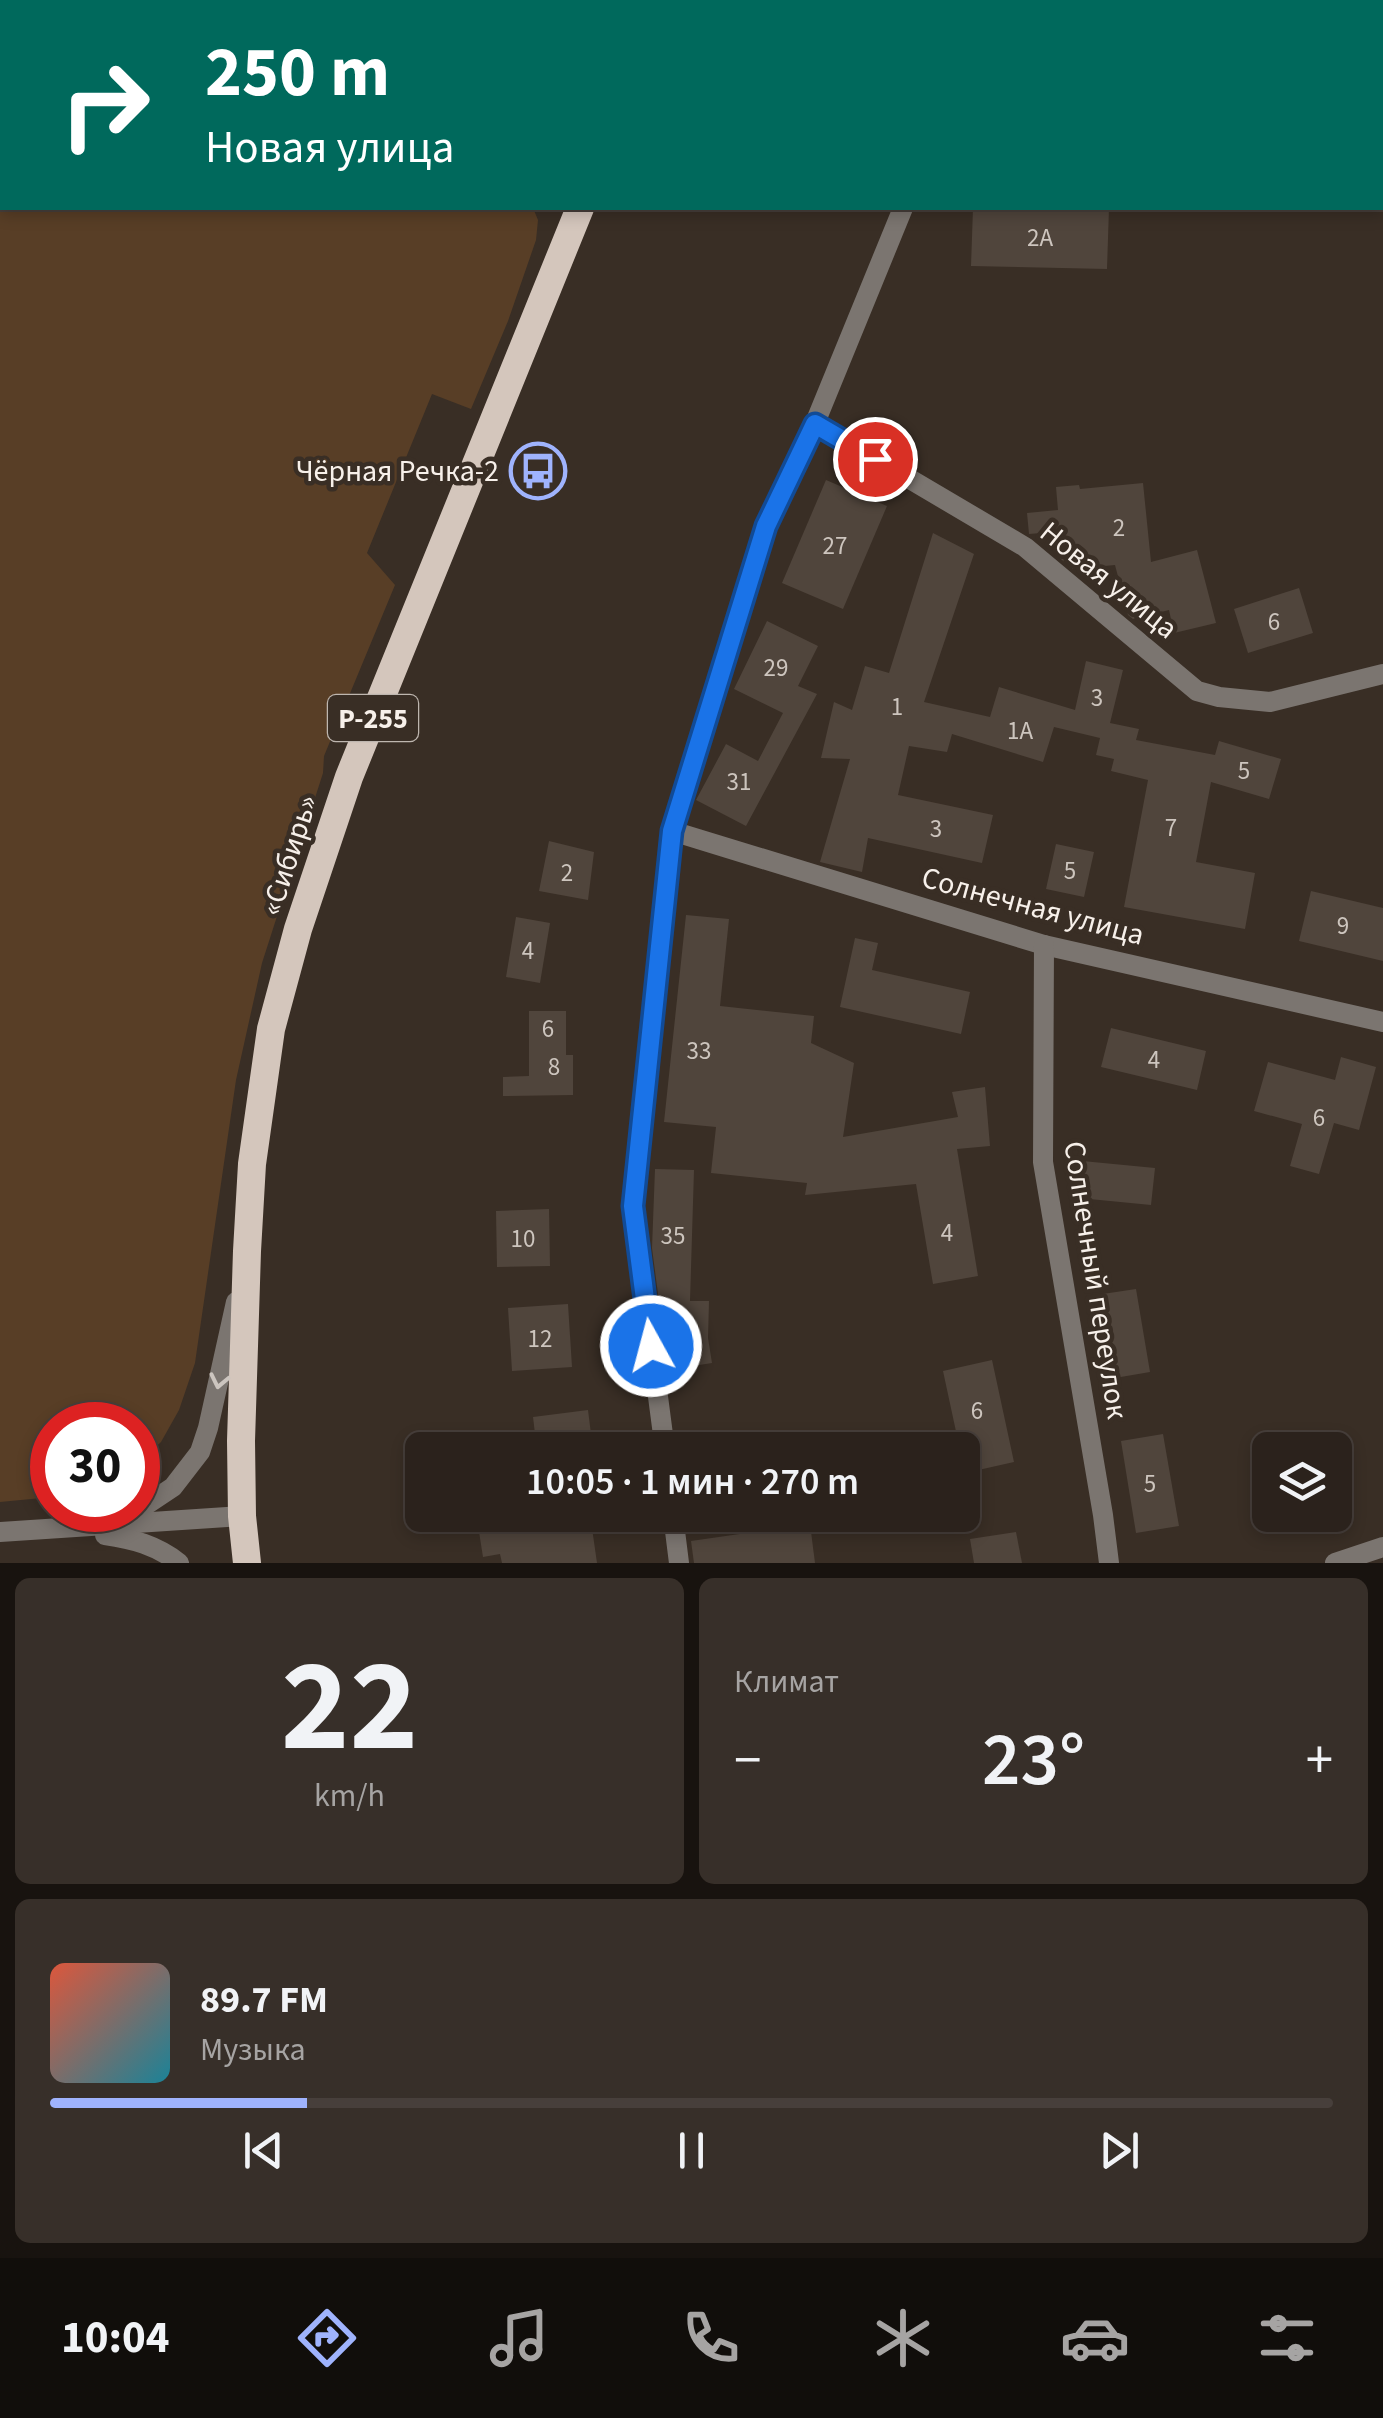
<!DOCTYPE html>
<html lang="ru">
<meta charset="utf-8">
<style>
body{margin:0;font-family:"Source Sans 3",sans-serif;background:#372f29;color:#f1f3f6;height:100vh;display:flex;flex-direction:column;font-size:38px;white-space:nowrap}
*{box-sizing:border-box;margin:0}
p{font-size:32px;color:#a6a4a3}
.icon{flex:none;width:55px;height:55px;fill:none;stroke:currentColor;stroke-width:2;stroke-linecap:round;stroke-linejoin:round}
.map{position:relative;height:1563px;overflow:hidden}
.panel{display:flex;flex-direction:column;gap:15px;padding:15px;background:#18130f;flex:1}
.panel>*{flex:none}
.guide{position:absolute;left:0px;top:0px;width:1385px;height:210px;box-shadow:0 5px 15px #0003,0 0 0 2px #473f3b;background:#00695c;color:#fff;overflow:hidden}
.fabs{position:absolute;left:1252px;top:1432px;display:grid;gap:20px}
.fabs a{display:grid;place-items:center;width:100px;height:100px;border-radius:15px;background:#2b221c;box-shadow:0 5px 15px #0003,0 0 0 2px #473f3b;font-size:50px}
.speed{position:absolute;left:30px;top:1402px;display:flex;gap:20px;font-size:50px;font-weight:700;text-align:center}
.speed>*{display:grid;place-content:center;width:130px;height:130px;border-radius:50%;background:#2b221c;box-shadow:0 5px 15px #0003,0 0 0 2px #473f3b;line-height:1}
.speed .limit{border:15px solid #d22;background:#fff;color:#111}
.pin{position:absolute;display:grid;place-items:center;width:85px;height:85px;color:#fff;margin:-42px;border:5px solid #fff;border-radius:50%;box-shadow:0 2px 10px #0007}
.me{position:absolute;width:110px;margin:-55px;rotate:353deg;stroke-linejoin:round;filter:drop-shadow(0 0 8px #0008)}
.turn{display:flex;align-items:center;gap:35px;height:210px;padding:0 40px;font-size:45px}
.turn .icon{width:130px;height:130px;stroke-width:2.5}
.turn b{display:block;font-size:70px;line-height:85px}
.big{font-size:75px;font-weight:600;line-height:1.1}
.panel .tile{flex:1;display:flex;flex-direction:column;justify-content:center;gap:15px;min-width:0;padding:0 35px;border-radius:15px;background:#372f29}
.panel .dial{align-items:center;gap:0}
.dial b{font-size:130px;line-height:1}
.song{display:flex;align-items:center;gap:30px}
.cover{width:120px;height:120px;border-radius:15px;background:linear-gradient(135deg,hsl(10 70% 55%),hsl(190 70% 35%))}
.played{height:10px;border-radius:5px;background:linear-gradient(90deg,#9fb3fd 20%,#473f3b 20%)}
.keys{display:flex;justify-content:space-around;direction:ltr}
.heat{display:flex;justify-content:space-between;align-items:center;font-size:55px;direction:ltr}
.panel .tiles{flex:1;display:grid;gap:15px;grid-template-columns:1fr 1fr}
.tile:last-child{grid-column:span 2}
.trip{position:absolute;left:405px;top:1432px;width:575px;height:100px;border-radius:15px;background:#2b221c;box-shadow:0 5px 15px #0003,0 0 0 2px #473f3b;font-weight:600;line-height:100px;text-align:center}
.dock{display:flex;height:160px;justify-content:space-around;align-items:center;background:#110e0b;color:#a6a4a3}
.dock .icon{width:70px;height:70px}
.dock .active{color:#9fb3fd}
.dock b{font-size:45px;color:#f1f3f6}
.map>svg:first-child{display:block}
</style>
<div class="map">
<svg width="1383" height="1563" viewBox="0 0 1383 1563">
<rect width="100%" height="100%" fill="#392e25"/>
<path fill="#583e26" d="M188,208H533L538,220L536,240L508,321L471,409L432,394L367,553L395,585L324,756L323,773L262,963L236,1080L195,1363L179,1410L161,1442L138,1464V1425H52V1497L0,1502V211Z"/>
<path fill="#764d25" d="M36,0H404L402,2H36Z"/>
<g fill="#50453c">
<path d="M973,208H1109L1107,269L971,266Z"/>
<path d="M826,480L887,506L843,609L782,583Z"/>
<path d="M1143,483L1151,562L1197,550L1216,623L1174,633L1169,610L1133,619L1128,615L1115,565L1073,569L1056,555L1053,532L1029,534L1027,513L1058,510L1056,487L1079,485L1080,489Z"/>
<path d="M933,533L974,554L924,702L990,717L999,687L1075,710L1086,661L1123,670L1110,723L1139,729L1136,740L1215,755L1219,741L1281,759L1269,799L1211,782L1196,862L1255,873L1245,929L1124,907L1148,780L1111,771L1114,759L1096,755L1100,738L1054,727L1043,762L952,734L947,752L909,746L898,795L993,815L982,863L868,838L862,872L820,862L850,759L821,758L834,702L852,710L865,666L889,673Z"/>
<path d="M1299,588L1313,633L1248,653L1234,609Z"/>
<path d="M767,621L818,646L798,686L817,694L746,826L696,800L726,744L758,761L783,713L734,689Z"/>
<path d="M549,841L594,852L588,900L539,891Z"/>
<path d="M1056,844L1094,852L1084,897L1046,889Z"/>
<path d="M1311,891L1383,908V961L1299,941Z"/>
<path d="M686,915L729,919L720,1006L814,1016L811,1043L854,1063L843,1137L958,1117L952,1092L985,1087L990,1146L957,1149L978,1276L933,1284L916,1184L805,1195L807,1183L711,1173L716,1127L664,1122Z"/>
<path d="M516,917L550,923L540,983L506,977Z"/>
<path d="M855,938L878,943L872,970L970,992L961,1034L840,1007Z"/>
<path d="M529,1011H566V1055H573V1095L503,1096V1077L529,1076Z"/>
<path d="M1111,1028L1206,1051L1197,1090L1101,1067Z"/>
<path d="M1341,1057L1376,1067L1359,1130L1334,1123L1319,1174L1290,1166L1302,1124L1254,1111L1268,1062L1335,1080Z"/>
<path d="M1072,1160L1155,1168L1151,1205L1069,1197Z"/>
<path d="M655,1169L694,1170L690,1301H709L708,1338L712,1363L668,1370L652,1248Z"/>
<path d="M549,1209L550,1266L497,1267L496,1211Z"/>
<path d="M1136,1289L1150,1372L1109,1379L1096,1295Z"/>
<path d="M568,1304L572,1367L512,1371L508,1308Z"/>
<path d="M992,1360L1014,1462L965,1473L962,1450H960L943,1371Z"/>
<path d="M588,1410L593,1450H537L533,1417Z"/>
<path d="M1163,1434L1179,1526L1136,1533L1121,1441Z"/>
<path d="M502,1515H555L557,1533L592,1528L597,1563H502L500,1554L483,1557L477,1519Z"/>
<path d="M810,1524L815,1563H694L691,1541Z"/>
<path d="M1016,1532L1022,1563H974L970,1539Z"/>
</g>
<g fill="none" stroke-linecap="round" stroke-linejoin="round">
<g stroke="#7b7570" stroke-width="14">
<path d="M0,70L2,76"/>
<path d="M0,193H2"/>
<path d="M675,1527L735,1521L757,1515"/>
</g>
<g stroke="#7b7570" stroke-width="20">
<path d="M952,0V2"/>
<path d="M1382,110H1383"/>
<path d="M815,423L1025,547L1197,691L1219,697L1270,702L1383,674"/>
<path d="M672,831L1044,945L1383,1022"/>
<path d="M1044,945L1043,1162L1103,1515L1109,1563"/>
<path d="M665,1450L633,1206L672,831L766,526L815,423L903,208"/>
<path d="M673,1515L679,1563"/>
<path d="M1335,1563L1383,1547"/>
</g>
<g stroke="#7b7570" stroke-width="20">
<path d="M138,1508L149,1503L173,1487L200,1452L208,1428L236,1302"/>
<path d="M0,1532L242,1516"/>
<path d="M105,1535C133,1539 156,1545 179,1563"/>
</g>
<g stroke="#d4c6bc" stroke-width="28">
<path d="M662,2L663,0"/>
<path d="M247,1563L242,1516L241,1441L247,1251L252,1164L271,1029L298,929L349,777L580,208"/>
</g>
</g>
<defs><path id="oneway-chevron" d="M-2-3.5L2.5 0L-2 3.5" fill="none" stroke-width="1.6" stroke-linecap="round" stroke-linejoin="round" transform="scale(2.5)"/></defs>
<use stroke="#ccc5bf" href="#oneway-chevron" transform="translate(219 1381) rotate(102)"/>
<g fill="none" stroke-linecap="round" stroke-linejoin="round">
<g stroke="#114b97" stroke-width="25">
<path id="route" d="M651,1346L633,1206L672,831L766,526L815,424L875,459"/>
</g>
<use href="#route" stroke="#1a73e8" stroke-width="18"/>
</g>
<defs>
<g id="bus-ring" transform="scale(2.875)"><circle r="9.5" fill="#392e25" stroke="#9fb3fd" stroke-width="1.5"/><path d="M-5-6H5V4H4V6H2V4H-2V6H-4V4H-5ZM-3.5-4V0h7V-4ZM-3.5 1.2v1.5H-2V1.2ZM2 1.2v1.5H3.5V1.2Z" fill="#9fb3fd"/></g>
</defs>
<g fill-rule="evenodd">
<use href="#bus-ring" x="538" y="471"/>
</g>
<g text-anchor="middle" stroke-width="9" stroke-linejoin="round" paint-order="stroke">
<g font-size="25" fill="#cdc5be">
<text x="1040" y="246">2А</text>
<text x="1119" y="536">2</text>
<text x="835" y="554">27</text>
<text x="1274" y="630">6</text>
<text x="776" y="676">29</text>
<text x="1097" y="706">3</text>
<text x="897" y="715">1</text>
<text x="1020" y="739">1А</text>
<text x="1244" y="779">5</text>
<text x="739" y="790">31</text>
<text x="1171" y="836">7</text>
<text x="936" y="837">3</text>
<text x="1070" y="879">5</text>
<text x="567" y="881">2</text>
<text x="1343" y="934">9</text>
<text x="528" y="959">4</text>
<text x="548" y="1037">6</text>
<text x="699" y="1059">33</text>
<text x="1154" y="1068">4</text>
<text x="554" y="1075">8</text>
<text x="1319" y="1126">6</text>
<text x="947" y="1241">4</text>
<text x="673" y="1244">35</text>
<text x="523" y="1247">10</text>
<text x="540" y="1347">12</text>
<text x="977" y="1419">6</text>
<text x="1150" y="1492">5</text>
</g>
<rect fill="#392e25" stroke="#beb6af" stroke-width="2.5" x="328" y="695" width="90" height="46" rx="8"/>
<g font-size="28" font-weight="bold" fill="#f7f0ea">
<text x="373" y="728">Р-255</text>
</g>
<g font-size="30" fill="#f7f0ea" stroke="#392e25" text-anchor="end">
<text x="499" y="481">Чёрная Речка-2</text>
</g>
<g font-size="30" fill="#f7f0ea" stroke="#392e25">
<text transform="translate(1109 580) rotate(39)" y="10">Новая улица</text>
<text transform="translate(289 855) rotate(-72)" y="10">«Сибирь»</text>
<text transform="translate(1033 906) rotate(15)" y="10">Солнечная улица</text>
<text transform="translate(1096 1280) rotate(81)" y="10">Солнечный переулок</text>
</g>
</g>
</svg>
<div class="fabs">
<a><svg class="icon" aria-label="layers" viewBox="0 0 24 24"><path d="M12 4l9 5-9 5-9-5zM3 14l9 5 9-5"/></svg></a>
</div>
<div class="speed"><div class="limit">30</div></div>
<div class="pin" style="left:875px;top:459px;background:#d93025"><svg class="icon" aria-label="arrive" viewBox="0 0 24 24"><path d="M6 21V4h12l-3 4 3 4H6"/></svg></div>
<svg class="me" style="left:651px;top:1346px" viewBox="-20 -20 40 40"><circle r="17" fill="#1a73e8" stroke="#fff" stroke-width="3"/><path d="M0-11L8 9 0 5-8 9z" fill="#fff"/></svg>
<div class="trip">10:05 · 1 мин · 270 m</div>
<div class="guide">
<div class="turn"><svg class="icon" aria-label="right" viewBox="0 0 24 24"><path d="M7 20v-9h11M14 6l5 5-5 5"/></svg><div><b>250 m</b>Новая улица</div></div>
</div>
</div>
<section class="panel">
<div class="tiles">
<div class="tile dial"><b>22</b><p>km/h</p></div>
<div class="tile"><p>Климат</p>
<div class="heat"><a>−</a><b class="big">23°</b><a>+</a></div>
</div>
<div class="tile">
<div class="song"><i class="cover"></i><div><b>89.7 FM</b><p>Музыка</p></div></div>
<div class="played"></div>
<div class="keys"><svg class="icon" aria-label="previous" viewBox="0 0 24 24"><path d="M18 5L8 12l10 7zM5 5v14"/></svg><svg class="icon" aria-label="pause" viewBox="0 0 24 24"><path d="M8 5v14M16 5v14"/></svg><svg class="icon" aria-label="next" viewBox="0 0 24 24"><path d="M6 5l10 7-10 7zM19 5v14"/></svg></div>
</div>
</div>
</section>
<nav class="dock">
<b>10:04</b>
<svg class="icon active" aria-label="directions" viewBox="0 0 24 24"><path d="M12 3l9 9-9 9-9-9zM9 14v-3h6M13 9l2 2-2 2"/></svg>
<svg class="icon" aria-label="music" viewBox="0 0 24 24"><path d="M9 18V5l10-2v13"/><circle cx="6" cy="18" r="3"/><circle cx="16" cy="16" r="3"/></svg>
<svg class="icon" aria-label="phone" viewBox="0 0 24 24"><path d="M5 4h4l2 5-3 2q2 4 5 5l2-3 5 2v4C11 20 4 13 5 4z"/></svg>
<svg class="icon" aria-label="climate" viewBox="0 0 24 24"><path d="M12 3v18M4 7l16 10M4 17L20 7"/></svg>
<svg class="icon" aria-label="car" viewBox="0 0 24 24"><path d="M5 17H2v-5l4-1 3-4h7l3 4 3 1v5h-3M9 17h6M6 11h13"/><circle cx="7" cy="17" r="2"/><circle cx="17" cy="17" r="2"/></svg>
<svg class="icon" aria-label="filters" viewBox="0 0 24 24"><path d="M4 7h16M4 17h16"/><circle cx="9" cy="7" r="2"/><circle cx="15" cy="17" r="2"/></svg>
</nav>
